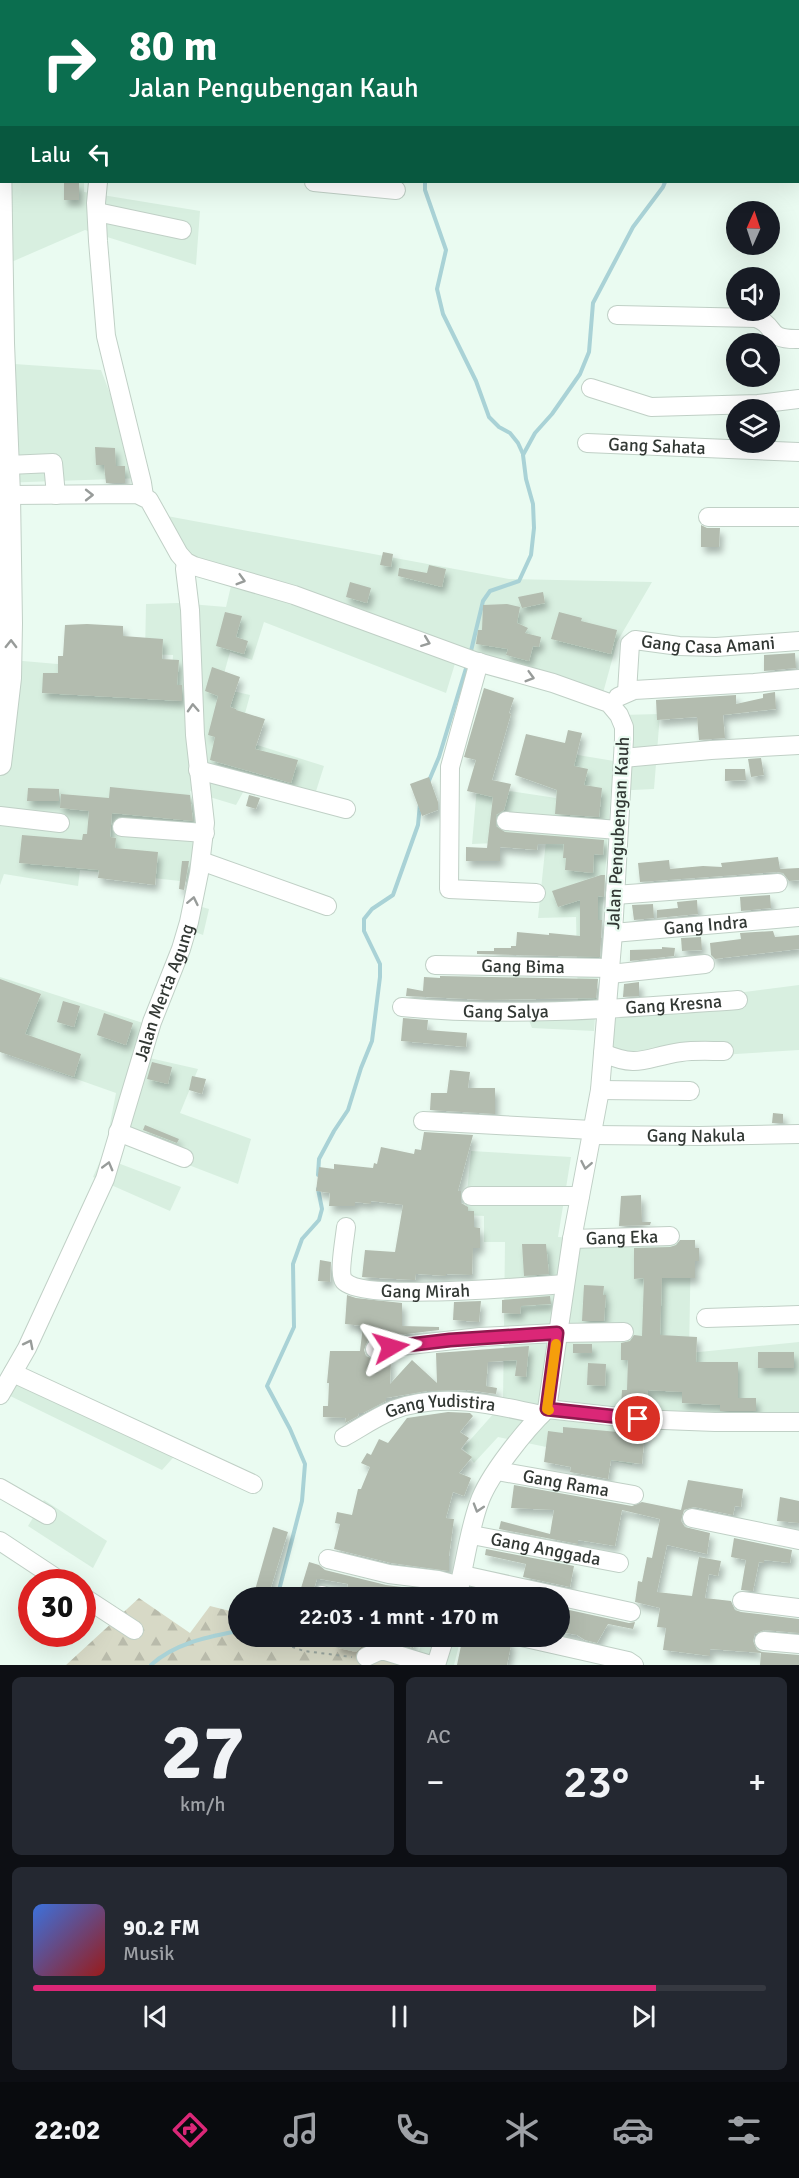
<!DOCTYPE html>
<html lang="id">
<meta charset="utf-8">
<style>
body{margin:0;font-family:Signika,sans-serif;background:#242831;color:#f1f3f6;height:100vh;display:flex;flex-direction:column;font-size:22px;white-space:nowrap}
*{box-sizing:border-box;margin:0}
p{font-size:20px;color:#9ea1a6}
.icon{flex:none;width:33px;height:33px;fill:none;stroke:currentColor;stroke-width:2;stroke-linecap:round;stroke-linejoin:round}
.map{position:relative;height:1665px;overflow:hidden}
.panel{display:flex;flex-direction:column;gap:12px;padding:12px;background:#0d0f14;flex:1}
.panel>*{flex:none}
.guide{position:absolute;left:0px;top:0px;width:800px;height:183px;box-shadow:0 6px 24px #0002;background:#0b6e4f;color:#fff;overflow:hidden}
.needle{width:39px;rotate:3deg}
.buttons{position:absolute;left:726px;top:201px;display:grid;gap:12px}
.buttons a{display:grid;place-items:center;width:54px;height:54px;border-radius:50%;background:#171b24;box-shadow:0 6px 24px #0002;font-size:30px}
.speed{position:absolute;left:18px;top:1569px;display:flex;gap:12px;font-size:30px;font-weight:700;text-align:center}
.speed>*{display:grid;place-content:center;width:78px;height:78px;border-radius:50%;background:#171b24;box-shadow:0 6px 24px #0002;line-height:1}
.speed .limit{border:9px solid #d22;background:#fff;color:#111}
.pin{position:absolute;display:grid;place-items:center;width:51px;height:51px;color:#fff;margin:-26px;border:3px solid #fff;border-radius:50%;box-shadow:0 2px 6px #0007}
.me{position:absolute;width:66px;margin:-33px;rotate:83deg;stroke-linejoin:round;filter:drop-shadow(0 0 4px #0008)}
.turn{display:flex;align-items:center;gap:21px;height:126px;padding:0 30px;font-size:27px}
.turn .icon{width:78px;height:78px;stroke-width:2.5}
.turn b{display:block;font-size:42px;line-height:51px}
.then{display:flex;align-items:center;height:57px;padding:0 30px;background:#0003;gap:12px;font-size:22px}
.big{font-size:45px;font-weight:600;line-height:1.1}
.panel .widget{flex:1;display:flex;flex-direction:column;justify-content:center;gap:9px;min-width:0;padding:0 21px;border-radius:9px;background:#242831}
.panel .dial{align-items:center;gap:0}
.dial b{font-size:78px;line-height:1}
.song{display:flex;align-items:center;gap:18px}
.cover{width:72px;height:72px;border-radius:9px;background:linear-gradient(135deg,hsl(220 70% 55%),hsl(0 70% 35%))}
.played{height:6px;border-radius:3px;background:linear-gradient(90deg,#db2777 85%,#363941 85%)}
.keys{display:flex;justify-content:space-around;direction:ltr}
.heat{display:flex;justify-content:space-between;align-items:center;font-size:33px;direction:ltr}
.panel .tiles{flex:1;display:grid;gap:12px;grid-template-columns:1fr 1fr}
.widget:last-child{grid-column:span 2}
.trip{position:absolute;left:228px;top:1587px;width:342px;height:60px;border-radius:30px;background:#171b24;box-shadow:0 6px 24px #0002;font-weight:600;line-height:60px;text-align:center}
.tabs{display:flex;height:96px;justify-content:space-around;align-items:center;background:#090b0e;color:#9ea1a6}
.tabs .icon{width:42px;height:42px}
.tabs .active{color:#db2777}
.tabs b{font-size:27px;color:#f1f3f6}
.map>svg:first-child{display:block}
</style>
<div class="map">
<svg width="799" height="1665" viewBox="0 0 799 1665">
<defs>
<pattern id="forest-firs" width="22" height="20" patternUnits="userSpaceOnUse" patternTransform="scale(1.5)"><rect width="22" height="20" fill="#d7d9c6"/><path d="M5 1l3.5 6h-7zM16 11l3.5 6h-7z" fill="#b9bbab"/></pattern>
<filter id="shadow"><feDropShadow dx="3.5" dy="6" stdDeviation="3" flood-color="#0004"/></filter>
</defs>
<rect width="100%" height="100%" fill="#eafbf1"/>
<g fill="#d8efe0">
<path d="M0,0H368L369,1L2,2V182H84V192L200,211L196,265L85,230L0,267Z"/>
<path d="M0,363L101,370L142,478L0,483Z"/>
<path d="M156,514L509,579L652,582L617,642L603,693L457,657L446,693L264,622L252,660L230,652L220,688L250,695L238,739L324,766L311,807L247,785L236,805L190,791L195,813L194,842L189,882L80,870L78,886L4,874L0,885V659L172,674L173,655L145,654L146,604L178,603L226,607L235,569L171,549Z"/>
<path d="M660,714L654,789L611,791L594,1031L532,1028L525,1010L578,1007L576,917L538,918L546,841L472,844L477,786L556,798L560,752L614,761L621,715Z"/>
<path d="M184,902L209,909L203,935L182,927Z"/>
<path d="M0,977L143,1023L132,1054L198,1069L180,1113L251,1139L238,1184L108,1134L116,1093L0,1052Z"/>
<path d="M799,985V1050L610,1062L612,1009Z"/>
<path d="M471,1151L571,1157L558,1237L691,1243L689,1353L799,1342V1419L641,1416L632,1465L498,1437L474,1463L463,1448L503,1403L505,1242H484V1216L465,1215Z"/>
<path d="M102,1157L181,1187L170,1211L93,1177Z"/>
<path d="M6,1367L180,1450L162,1470L0,1391V1376Z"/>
<path d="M44,1500L107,1541L93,1568L28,1526Z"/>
<path d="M424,1637H461L454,1665H414Z"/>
</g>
<path fill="url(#forest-firs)" d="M139,1598L190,1633L210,1606L238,1613V1636L339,1637L417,1655L414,1665H66Z"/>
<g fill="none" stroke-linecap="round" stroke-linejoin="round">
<g stroke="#a9d2d6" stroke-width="4">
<path d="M363,0L364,2"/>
<path d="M689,2L690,0"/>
<path d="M425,182V190L446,250L437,289L443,314L476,381L489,417L499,427L510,433L518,443L523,454"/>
<path d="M470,655L483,601L490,591L519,581L531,555L534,528L533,504L526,479L523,455L535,433L552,414L580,374L589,352L593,303L633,227L663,187L665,182"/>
<path d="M428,783L439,757L467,665"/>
<path d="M318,1175L319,1159L334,1131L348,1110L361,1068L372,1041L380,977V964L364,931V919L372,909L393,895L418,825L420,804"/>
<path d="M277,1598L302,1501L305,1464L290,1429L267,1386L294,1327L293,1264L302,1239L319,1220L322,1209L318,1189"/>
<path d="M151,1665C175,1643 208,1637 238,1631"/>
</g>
</g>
<g fill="#b3bcaf" filter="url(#shadow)">
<rect x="64" y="183" width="15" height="17"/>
<path d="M95,447L115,448L116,466H125V483H106L104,465H96Z"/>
<path d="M701,525L707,528H720L719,547H701Z"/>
<path d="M383,552L393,554L391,567L380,565Z"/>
<path d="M429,565L446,569L442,587L398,576L399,568L427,573Z"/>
<path d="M350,582L371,588L367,603L346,597Z"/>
<path d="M543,592L545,603L522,608L518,597Z"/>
<path d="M507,604L520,607L517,623L528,628L525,633L541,637L539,647L533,646L529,661L506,655L508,649L476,644L478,630H482L483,605Z"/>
<path d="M225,612L242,616L236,637L248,641L244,654L216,646Z"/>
<path d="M559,612L582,618L581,621L617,630L611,654L551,639Z"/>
<path d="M87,624L123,626V636L163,639L162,659L179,660L177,685H182V701L42,693L43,673H58V656H63L65,625Z"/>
<path d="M795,653L796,668L764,671V655Z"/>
<path d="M212,667L240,677L230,707L236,709V710L265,719L255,749L298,760L291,783L210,760L215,737L208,735L218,696L205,691Z"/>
<path d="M484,688L514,698L509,713L511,714L492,780L511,784L504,810L496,815V826L505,832L604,840L603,855L594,854L593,873L565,870L566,858H563L564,844H538L537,850L500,847V861H466V847L487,848L493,797L467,791L476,760L464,757Z"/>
<path d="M775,692L776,709L723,715L725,738L699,740L697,717L657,720L656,700L736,695V704L763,698V694Z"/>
<path d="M568,730L582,733L574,766L588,769L584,785L602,788L599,817L555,814L557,790L515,775L526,734L565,743Z"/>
<path d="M761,758L764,775L751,777L748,759Z"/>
<path d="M725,769H745L746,780L725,781Z"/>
<path d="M429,777L438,802V810L422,816L410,784Z"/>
<path d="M110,787L190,795L193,821L112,813L110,837L116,838L115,848L158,852L155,885L98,878L99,870L19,863L22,835L82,840L83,834H87L89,811L60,808L61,794L109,798Z"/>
<path d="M28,788L59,789V801H27Z"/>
<path d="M249,795L260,798L256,809L246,806Z"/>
<path d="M778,857L780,869L799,868V880L789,881L783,873L777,872L640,882L638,863L669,860L670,869L703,866L722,867L721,863Z"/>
<path d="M182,861H189L184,890L179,889Z"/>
<path d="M601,875H605L604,897L598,896V920H602L600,957L477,954V951H494V948H511V946H516L517,932L549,935V933L580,936V900L558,907L552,891Z"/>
<path d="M770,895L771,908L741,911L740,897Z"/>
<path d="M697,900L698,914L657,918V910L678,908L677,902Z"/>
<path d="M653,904L654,918L634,920L632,905Z"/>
<path d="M773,931L775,937L799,935V949L715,959L711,955L710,943L741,939L740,933Z"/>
<path d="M701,937L702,950L682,951L681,938Z"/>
<path d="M662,947L675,948L674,956L630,961V950L662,949Z"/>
<path d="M440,976L598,979L596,998L486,1000L406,996L407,988L423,991L424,977L440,978Z"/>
<path d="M0,979L41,994L25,1034L81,1054L74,1077L0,1052Z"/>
<path d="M639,982V996L623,997L624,984Z"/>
<path d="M63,1001L80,1006L74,1027L57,1022Z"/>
<path d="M104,1013L133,1023L126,1045L97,1035Z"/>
<path d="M403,1018L428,1020L427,1030L467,1033L466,1047L401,1041Z"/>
<path d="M152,1062L172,1067L168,1084L147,1079Z"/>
<path d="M450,1070L470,1072L468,1088H495V1114L430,1110L431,1093H447Z"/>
<path d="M192,1076L206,1079L202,1094L189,1090Z"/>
<path d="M773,1113L783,1114V1123H772Z"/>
<path d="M145,1125L179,1139L177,1143L143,1130Z"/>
<path d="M424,1132L473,1135L458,1191H461V1203L468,1207V1211H474V1227L480,1228V1248H473L472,1275L446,1274V1276L418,1274H416L415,1280H413L362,1277L365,1250L395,1252L403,1205L371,1201V1204L355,1202V1206H329L330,1193L316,1191L319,1167L334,1169V1164L373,1168L374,1163L377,1164L381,1147L414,1154L415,1149L421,1150Z"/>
<path d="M641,1195L642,1222H651L650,1225L619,1226L621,1196Z"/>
<path d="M680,1240H695V1248H699V1261H695V1278H662L660,1335L697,1337L696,1362H738V1398H756V1411H720V1405L682,1403V1392L648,1390L647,1408L621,1406L622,1390H627L628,1360H621V1343L630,1341L634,1335L642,1336L644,1278L634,1279V1248L670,1247L676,1245Z"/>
<path d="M522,1244H546L549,1274L524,1276Z"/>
<path d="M320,1260L331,1262L330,1282L318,1281Z"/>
<path d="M584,1285L604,1286L603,1295H606L604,1321H582Z"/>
<path d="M347,1295L356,1298L402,1303V1326L439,1327V1330L374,1338L368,1340L364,1350L366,1356L376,1360L391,1359L390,1384L412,1360L437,1383L436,1353L529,1346L526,1377L515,1376L517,1360L488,1362L486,1386L497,1388L496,1394L467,1390L427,1391L386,1398V1401L363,1413H359L358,1416L345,1423L346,1418L323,1417V1406H328L329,1383H327L330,1351H360L363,1326L345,1324Z"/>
<path d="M550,1296L551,1304L521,1306L520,1314L502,1313V1300Z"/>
<path d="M481,1301L479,1322L453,1320L454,1302Z"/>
<rect x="573" y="1344" width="19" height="9"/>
<rect x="758" y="1352" width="36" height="16"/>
<path d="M588,1363L606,1364L605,1386L587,1385Z"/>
<path d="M448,1412L470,1413L473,1416L460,1432L469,1438L461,1449L472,1457L459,1473L471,1478L464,1496L453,1492L446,1518L454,1519L449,1556V1571L391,1563L334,1549L340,1524L335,1523L337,1512L352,1515L358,1489H361L370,1467L361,1463L367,1453L371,1455L379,1439L388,1443L407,1418Z"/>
<path d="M563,1427L618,1432L622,1431L623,1429L645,1431L642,1464L611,1460L608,1479L570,1472L571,1467L544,1462L548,1431L563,1433Z"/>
<path d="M688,1480L743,1489L741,1507L735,1506L733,1515L694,1507L684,1510L681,1521L685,1527L710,1533L707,1554L667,1545L657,1592L692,1596L699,1557L721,1561L718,1576L709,1574L705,1598L731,1601L735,1610L741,1612L799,1619V1633L764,1630L755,1634L753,1641L757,1650L762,1652L799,1655V1665H760L761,1653L710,1649V1656L663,1650L666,1628L657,1627L660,1608L635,1602L638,1581L642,1582L647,1557L652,1558L660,1519L622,1510L615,1546L578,1540V1544L499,1529L501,1521L550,1534L554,1510L511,1508L514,1485L632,1506L642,1502L681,1510Z"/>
<path d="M780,1497L799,1501V1523L777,1521Z"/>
<path d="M273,1527L288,1532L269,1594L255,1590Z"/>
<path d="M734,1538L792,1550L790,1563L764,1560V1563L759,1562L753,1591L741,1590L746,1560L731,1557Z"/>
<path d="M486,1549L574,1566L570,1587L523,1577L526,1564L485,1555Z"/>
<path d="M309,1562L319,1565L325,1570L386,1585L441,1592L439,1598H379L360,1594V1598H346L348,1584L320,1579H317L311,1598H298Z"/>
<path d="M560,1608L629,1623L635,1622L633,1629L608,1624L597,1643L585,1640L577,1635L560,1632Z"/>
<path d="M338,1636H413L412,1641L415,1643L413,1648L388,1640H379L362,1646L356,1652L335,1647Z"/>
<path d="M463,1636H506L511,1645L507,1665H457Z"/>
</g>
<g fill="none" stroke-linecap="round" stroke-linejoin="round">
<g stroke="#c0d0c6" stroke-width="20">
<g id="minor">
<path d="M90,0V2"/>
<path d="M798,81H799"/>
<path d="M98,182L96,203L98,241L106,336L142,483L144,496"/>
<path d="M314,182L396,190"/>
<path d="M97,212L182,230"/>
<path d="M617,315L756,318C778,326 764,340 799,339"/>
<path d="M591,388L651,407L758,404L799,399"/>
<path id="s1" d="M587,443L799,452"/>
<path d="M8,465L53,463L56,495"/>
<path d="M9,495L137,494L149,500L179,554L186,562L194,566L294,595L474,661L553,683L609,703L619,715L624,727V739L613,933L600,1090L572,1239L547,1409C526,1429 488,1476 479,1503C468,1533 465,1567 456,1598"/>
<path d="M708,517H799"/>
<path d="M479,662L450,767L449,889L536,893"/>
<path id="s2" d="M627,692L630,644L635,640L679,646L716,647L799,641"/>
<path d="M618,697L634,690L754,683L799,679"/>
<path d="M623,758L711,750L799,745"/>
<path d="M198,770L346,809"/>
<path d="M0,816L60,823"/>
<path d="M506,821L618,830"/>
<path d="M122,827L205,833"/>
<path d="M201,861L327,906"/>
<path d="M615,895L778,883"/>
<path id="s3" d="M613,933L799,917"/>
<path id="s4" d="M435,965L611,968"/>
<path d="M610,974L705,964"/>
<path id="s5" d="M402,1007C514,1018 626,1008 738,1000"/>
<path d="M603,1053C640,1069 645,1057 681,1052C695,1050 710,1051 724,1051"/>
<path d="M600,1090L690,1091"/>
<path d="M423,1121L592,1130"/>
<path d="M118,1132L184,1158"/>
<path id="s6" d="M592,1135L699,1136L799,1134"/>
<path d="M471,1196H580"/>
<path id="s7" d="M346,1227C345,1238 338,1274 344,1281C363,1302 531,1286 565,1284"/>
<path id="s8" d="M572,1239L670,1236"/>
<path d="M706,1318L799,1315"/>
<path d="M375,1349L480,1337L557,1333L624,1332"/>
<path d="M13,1373L253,1484"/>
<path id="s9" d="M0,1395L27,1348L105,1179L152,1022L181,949L189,922L199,873L205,823L195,735L190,610L185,569L186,562"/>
<path d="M547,1409L638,1419L715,1422H799"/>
<path id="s10" d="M344,1437C360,1428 376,1417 393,1410C440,1392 493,1404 541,1415"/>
<path id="s11" d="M497,1471L634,1495"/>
<path d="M0,1488L47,1515"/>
<path d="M692,1518L799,1540"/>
<path id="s12" d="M472,1535L619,1563"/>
<path d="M0,1541L62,1582"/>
<path d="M328,1559L389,1574L438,1580L460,1586"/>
<path d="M463,1575L631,1612"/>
<path d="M322,1595L331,1598"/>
<path d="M82,1596L134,1630"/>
<path d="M742,1601L799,1608"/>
<path d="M517,1636L628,1661L634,1665"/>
<path d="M764,1641L799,1644"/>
<path d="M366,1657L379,1651H385L431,1665"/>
<path d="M436,1665L445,1636"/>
</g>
</g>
<g stroke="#c0d0c6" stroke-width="24">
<path id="major" d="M0,159L3,343L9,495L11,623L10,678L0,764"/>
</g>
<path stroke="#99a59e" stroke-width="2" stroke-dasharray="3 4.5" stroke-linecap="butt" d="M278,1642L304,1651L352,1657"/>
<use href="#minor" stroke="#fff" stroke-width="18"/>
<use href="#major" stroke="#fff" stroke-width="22"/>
</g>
<defs><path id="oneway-chevron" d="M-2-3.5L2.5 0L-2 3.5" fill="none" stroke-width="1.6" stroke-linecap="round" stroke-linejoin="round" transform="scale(1.5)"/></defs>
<g stroke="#989c9a">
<use href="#oneway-chevron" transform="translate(89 495)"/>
<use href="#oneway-chevron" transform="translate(241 580) rotate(16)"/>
<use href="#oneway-chevron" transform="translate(426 642) rotate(21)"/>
<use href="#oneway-chevron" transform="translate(11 644) rotate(-89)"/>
<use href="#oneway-chevron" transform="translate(530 677) rotate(16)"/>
<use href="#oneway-chevron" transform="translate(193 708) rotate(-93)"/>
<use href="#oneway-chevron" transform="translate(193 901) rotate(-78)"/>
<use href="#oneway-chevron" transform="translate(586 1165) rotate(101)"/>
<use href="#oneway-chevron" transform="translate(108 1166) rotate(-75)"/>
<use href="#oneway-chevron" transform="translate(29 1344) rotate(-63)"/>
<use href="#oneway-chevron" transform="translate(478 1508) rotate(107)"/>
</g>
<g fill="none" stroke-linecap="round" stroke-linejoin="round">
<g stroke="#8e194d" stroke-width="15">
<path id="route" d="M391,1347L450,1340L557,1333L547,1409L638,1419"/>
</g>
<use href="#route" stroke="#db2777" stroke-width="10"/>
<path stroke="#f59e0b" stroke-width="10" d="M549,1410L547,1409L556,1344"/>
</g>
<g text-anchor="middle" stroke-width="4.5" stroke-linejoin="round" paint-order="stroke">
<g font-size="18" fill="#323834" stroke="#eafbf1">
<text dy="6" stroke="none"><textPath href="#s1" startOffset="70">Gang Sahata</textPath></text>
<text dy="6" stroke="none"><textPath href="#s2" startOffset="128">Gang Casa Amani</textPath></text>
<text transform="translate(618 833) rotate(-87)" y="6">Jalan Pengubengan Kauh</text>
<text dy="6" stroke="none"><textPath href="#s3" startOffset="93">Gang Indra</textPath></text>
<text dy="6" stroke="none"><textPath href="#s4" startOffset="88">Gang Bima</textPath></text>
<text dy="6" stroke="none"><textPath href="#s9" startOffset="436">Jalan Merta Agung</textPath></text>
<text dy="6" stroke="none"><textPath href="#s5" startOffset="272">Gang Kresna</textPath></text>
<text dy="6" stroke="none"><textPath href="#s5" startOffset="104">Gang Salya</textPath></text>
<text dy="6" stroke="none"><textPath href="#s6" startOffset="104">Gang Nakula</textPath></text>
<text dy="6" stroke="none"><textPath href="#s8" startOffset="50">Gang Eka</textPath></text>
<text dy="6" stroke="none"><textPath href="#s7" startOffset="138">Gang Mirah</textPath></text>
<text dy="6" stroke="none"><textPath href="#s10" startOffset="104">Gang Yudistira</textPath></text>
<text dy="6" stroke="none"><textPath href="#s11" startOffset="70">Gang Rama</textPath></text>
<text dy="6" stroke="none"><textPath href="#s12" startOffset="75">Gang Anggada</textPath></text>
</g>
</g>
</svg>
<div class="buttons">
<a><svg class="needle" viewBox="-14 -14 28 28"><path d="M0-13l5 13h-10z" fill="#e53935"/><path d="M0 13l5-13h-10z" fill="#9ea1a6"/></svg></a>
<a><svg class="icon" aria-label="sound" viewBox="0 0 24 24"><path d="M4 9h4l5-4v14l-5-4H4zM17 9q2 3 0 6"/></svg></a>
<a><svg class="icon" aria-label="search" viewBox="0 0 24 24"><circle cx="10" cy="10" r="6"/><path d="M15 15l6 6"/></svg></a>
<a><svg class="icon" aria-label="layers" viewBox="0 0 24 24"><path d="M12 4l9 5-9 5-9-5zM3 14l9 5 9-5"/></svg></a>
</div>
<div class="speed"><div class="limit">30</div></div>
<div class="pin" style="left:638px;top:1419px;background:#d93025"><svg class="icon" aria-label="arrive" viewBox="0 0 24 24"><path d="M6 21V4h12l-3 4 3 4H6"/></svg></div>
<svg class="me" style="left:391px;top:1347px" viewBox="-20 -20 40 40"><path d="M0-17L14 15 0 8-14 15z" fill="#db2777" stroke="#fff" stroke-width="4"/></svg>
<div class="trip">22:03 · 1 mnt · 170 m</div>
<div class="guide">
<div class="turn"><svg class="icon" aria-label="right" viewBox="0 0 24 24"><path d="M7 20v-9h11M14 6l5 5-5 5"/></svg><div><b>80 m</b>Jalan Pengubengan Kauh</div></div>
<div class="then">Lalu<svg class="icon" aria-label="left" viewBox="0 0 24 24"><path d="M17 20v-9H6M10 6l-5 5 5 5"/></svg></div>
</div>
</div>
<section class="panel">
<div class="tiles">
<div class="widget dial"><b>27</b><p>km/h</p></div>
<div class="widget"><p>AC</p>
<div class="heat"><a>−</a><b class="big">23°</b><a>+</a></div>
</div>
<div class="widget">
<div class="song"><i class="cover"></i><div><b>90.2 FM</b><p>Musik</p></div></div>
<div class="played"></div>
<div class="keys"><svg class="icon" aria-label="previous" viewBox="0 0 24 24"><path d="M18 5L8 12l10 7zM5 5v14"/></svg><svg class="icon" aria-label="pause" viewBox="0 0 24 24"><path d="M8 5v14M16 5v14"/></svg><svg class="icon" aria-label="next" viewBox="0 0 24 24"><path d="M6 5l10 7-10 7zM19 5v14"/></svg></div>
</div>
</div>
</section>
<nav class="tabs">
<b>22:02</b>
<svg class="icon active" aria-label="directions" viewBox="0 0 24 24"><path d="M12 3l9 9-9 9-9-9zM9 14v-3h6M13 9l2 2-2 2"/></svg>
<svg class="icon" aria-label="music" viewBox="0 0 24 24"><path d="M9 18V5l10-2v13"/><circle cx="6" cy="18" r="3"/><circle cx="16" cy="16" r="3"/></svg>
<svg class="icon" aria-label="phone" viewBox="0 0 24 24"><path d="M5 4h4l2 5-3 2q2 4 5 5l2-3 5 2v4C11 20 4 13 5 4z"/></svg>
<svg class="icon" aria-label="climate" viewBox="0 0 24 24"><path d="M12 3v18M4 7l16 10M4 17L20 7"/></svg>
<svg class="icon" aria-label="car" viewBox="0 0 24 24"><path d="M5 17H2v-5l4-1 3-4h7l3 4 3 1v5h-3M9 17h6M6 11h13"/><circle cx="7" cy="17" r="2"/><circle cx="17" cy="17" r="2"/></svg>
<svg class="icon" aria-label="filters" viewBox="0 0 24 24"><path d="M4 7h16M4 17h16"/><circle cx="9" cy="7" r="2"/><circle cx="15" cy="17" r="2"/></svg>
</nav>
